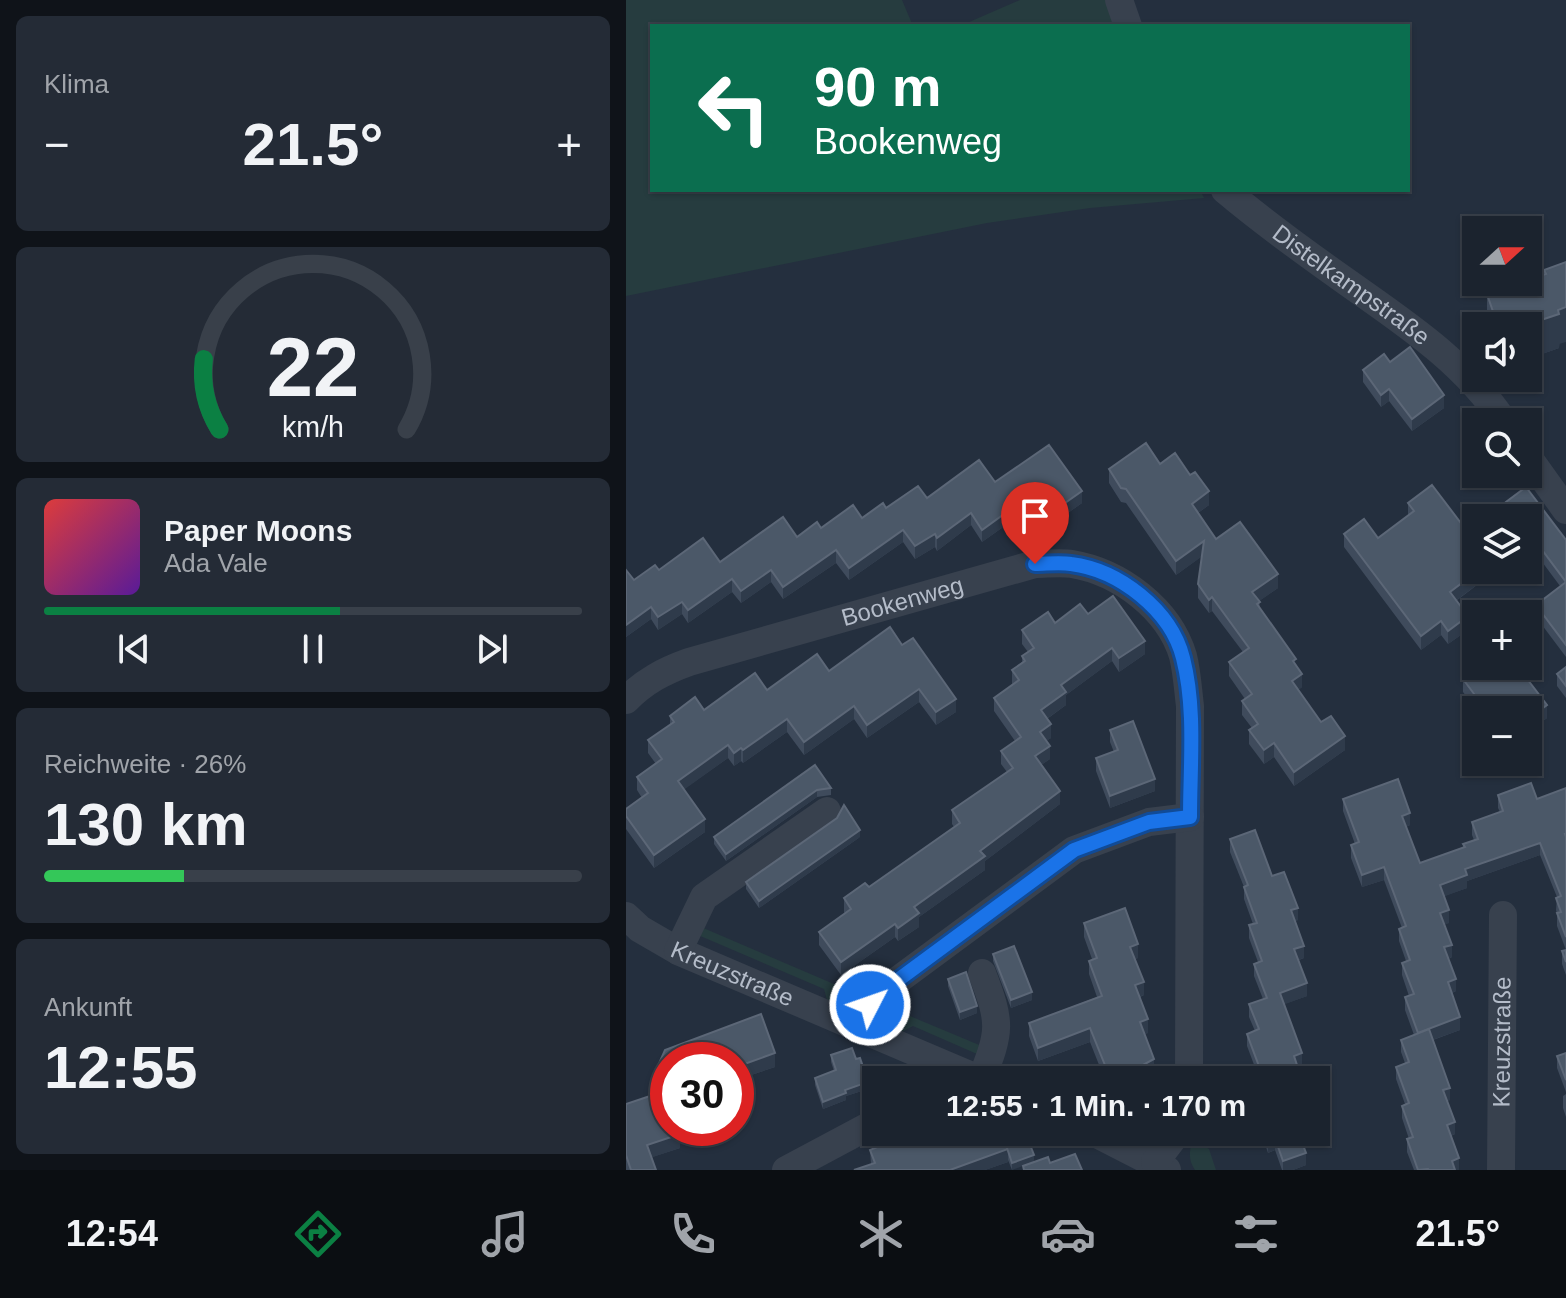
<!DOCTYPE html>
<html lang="de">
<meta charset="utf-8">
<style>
body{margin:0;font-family:Arial,sans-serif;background:#242b36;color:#f1f3f6;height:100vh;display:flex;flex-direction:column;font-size:30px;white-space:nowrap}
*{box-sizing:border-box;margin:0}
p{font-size:26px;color:#a0a4aa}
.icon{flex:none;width:44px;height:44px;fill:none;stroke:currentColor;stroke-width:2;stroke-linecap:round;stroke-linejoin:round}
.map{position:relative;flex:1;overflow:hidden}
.sheet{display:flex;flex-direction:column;gap:16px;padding:16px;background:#0f1319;width:626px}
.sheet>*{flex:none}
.top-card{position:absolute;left:24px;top:24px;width:760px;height:168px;border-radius:0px;box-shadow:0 2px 6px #0004,0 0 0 2px #39404a;background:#0b6e4f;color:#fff;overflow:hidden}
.needle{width:52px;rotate:69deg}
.tools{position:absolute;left:836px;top:216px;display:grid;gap:16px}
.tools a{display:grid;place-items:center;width:80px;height:80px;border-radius:0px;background:#1b232e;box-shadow:0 2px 6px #0004,0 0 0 2px #39404a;font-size:40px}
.speed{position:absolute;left:24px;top:1042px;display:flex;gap:16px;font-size:40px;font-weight:700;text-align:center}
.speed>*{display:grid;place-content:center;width:104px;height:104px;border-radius:50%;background:#1b232e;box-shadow:0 2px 6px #0004,0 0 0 2px #39404a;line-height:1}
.speed .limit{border:12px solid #d22;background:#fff;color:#111}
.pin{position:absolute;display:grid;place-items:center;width:68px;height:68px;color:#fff;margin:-82px -34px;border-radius:50% 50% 50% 0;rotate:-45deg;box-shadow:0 0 8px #0007}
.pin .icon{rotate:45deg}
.me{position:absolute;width:88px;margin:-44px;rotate:49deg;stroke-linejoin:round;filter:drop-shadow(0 0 6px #0008)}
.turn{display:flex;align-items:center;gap:28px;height:168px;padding:0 32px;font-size:36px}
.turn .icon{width:104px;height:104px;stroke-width:2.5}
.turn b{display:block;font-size:56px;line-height:68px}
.big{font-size:60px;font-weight:700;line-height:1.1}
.sheet .card{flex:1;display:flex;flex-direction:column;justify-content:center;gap:12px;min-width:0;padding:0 28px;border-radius:12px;background:#242b36}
.sheet .dial{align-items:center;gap:0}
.dial svg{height:208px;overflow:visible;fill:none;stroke:#39404a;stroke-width:7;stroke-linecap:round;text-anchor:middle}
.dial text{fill:#f1f3f6;stroke:none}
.song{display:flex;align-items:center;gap:24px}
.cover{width:96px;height:96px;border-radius:12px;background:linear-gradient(135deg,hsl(0 70% 55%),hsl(270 70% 35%))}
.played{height:8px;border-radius:4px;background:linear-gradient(90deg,#0b8043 55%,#39404a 55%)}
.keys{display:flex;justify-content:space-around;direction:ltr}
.heat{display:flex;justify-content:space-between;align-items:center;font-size:44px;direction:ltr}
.charge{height:12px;border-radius:6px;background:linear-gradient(90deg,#34c759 26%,#39404a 0)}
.trip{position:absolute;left:236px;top:1066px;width:468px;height:80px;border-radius:0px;background:#1b232e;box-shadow:0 2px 6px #0004,0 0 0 2px #39404a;font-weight:700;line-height:80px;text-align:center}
.menu{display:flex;height:128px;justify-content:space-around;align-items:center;background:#0b0e12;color:#a0a4aa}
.menu .icon{width:56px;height:56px}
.menu .current{color:#0b8043}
.menu b{font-size:36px;color:#f1f3f6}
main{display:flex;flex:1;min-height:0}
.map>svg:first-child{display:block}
</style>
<main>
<section class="sheet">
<div class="card"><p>Klima</p>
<div class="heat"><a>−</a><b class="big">21.5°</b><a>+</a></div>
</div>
<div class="card dial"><svg viewBox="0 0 100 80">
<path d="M14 69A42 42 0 1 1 86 69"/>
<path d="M14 69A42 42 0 0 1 8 42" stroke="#0b8043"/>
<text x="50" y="56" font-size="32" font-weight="700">22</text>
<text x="50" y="72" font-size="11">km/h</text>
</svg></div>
<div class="card">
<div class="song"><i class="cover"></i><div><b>Paper Moons</b><p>Ada Vale</p></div></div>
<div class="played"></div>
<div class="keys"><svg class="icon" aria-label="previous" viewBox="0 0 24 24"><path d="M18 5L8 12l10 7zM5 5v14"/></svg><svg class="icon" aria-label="pause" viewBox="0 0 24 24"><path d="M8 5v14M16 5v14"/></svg><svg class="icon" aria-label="next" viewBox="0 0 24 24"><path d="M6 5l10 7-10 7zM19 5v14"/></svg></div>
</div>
<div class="card"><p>Reichweite · 26%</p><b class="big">130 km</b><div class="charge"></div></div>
<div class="card"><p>Ankunft</p><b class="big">12:55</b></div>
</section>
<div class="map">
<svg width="940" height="1170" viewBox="0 0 940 1170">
<rect width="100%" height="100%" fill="#242f3e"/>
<g fill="#263c3f">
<path d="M0,0H276L287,26H26V190H574L578,198L464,208L361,223L0,296Z"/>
<path d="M394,0H482L490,26H334Z"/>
<path d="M75,927L236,996L230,1005L221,1009L201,1000L198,989L72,935Z"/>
<path d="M260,1006L358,1047L351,1054L287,1026L276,1032L261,1026L258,1014Z"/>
<path d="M567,1139L583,1149L590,1170H569C562,1160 563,1151 567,1139Z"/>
</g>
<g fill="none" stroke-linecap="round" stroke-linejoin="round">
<g stroke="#38414e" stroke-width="28">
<path d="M493,0L502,26"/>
<path id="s1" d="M599,190C637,222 677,251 718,280C777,322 837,360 878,422"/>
<path d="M902,457L940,510"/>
<path id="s2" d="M0,700C19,681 38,671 63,662L409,564C421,564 434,562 446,564C494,572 543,609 557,656C561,672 562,690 564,706L563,1080"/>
<path id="s3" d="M0,916L14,929L52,951L355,1080"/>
<path d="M52,951L78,897L201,811"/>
<path d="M234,1028L249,997L448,850L523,822L564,817"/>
<path d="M355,1080C375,1030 375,1023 356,973"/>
<path d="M467,1132L541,1170"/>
<path d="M529,1162L552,1132"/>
<path d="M160,1170L250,1122"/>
<path id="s4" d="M875,1170L877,915"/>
</g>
</g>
<g fill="#3f4b5c">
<path d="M940,262L933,348L902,359V326H861V294L918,274V270Z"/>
<path d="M764,362L818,408L786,431L763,401L755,407L737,382V370Z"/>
<path d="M534,464L583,505L572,513L590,539L652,588L633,601L634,608L670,664L676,687L672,690L695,722L719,750L668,786L648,757L638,764L623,744V730L626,728L616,715V701L619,699L603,676V662L617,652L586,611L583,613L572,598V584L576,556L550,575L500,503L495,502L483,483V469Z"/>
<path d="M369,482L456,503L422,527L407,506L356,542L345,525L311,551L309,547L289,559L277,542L223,580L210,563L157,599L145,582L115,603L106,592L62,623L56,614L32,630L25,619L0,637V570L8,580L33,570L94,562L195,528L236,518L260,508Z"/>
<path d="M880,502L940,540V657L910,617V605L934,586L902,543V518H883L880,514Z"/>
<path d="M782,503L864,570V575L830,601L842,630L822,644L815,635L795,650L718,547V534L752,538L782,516Z"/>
<path d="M462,614L519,654L493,672L486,661L440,695V705L421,719L425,738L420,741L424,759L415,765L434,804L359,861V870L293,917V927L272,941L269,937L215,975L193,945V932L219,914L218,912V898L243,887L328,827L326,824V810L381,772L375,764V751L389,741L368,711V698L387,685L386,683V670L396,662V656L402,652L396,644V630Z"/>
<path d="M276,645L330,712L310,725L293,702L241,738L228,719L178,755L161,732L117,763L115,761L108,766L102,758L58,789L79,832L28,868L0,829V809L16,798L11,790V777L30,764L22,753V740L44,726V716L78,710L203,671Z"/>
<path d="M940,667V698L931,686V674Z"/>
<path d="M880,676L921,718L902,732V710H851L837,692V679Z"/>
<path d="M484,730L529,791L484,808L470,771V758L488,752L484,742Z"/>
<path d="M189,765L205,788V795L191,797L100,861L88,844V837Z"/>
<path d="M940,788V950L931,926V915L930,910L931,897L914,855L841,881V888L818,896L823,923L818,924L826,957L822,959L830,991L826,993L834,1030L807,1040L824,1100L821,1101L829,1134L825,1136L833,1170H788L781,1152V1139H783L776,1118V1106L779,1104L770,1079V1067L779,1063L775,1052V1040L788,1035L779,1010V997L783,996L776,975V963L780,961L773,941V929L776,928L758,880L736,887L725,858V845L729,844L717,811V799L784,825L780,827L794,863L837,848V844L848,840L846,835V822L874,812L872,808V795L911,799Z"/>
<path d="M234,837L133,908L120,889V882Z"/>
<path d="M604,839L646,876L672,920L669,921L678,958L673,960L681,996L658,1004L676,1066L672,1067L676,1080H625V1072L630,1070L621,1046V1034L629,1031L623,1017V1004L637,999L628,976V964L632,962L623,938V925L627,924L618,899V887L604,852Z"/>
<path d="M458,923L512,958L509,959L518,995L514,997L522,1033L518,1034L528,1072L517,1078L512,1080H479L464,1042L412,1061L403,1036V1023L471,997L463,974V961L466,959L458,937Z"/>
<path d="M940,950V975L936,964V951Z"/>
<path d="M367,954L406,1000L385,1008L367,961Z"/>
<path d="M322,979L351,1013L334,1020L322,986Z"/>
<path d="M135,1014L149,1053V1067L110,1080V1060H42V1128H52L54,1134V1148L26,1157L30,1170H0V1104L35,1092L31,1081V1068L39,1050Z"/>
<path d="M940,1053V1092L931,1068V1056Z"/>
<path d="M205,1055L242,1089L220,1096V1100L197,1109L189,1085V1078L208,1071L205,1062Z"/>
<path d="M940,1094V1117L937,1108V1096Z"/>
<path d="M284,1132H376L378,1139L399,1132L386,1170L382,1160V1162L359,1170H228L245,1164L244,1150L284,1134Z"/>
<path d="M635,1132H684V1137L675,1141L680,1165L667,1170H656L649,1150L642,1153Z"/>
</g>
<g fill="#2f3b4b">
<path d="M940,307V342L933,344V348L902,359V326H897Z"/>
<path d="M763,389V401L755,407V395Z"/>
<path d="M818,395V408L786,431V419Z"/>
<path d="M456,491V503L422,527V515Z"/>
<path d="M583,491V505L566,517V504Z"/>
<path d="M407,493V506L356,542V530Z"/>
<path d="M345,513V525L311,551V538Z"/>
<path d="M277,530V542L223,580V568Z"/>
<path d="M309,534V547L289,559V546Z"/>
<path d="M578,541V555L550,575V561Z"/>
<path d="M210,550V563L157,599V587Z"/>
<path d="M145,570V582L115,603V591Z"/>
<path d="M853,570H864V575L824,605V592Z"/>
<path d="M652,574V588L626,606V592Z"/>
<path d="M106,579V592L62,623V610Z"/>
<path d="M586,597V611L583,613V600Z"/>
<path d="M56,602V614L32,630V617Z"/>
<path d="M25,607V619L0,637V625Z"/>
<path d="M842,616V630L822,644V631Z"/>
<path d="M815,621V635L795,650V636Z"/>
<path d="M519,641V654L493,672V658Z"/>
<path d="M486,648V661L440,695V705L415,723V710L435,685Z"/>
<path d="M676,674V687L666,695V681Z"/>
<path d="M293,689V702L241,738V725Z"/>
<path d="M330,699V712L310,725V712Z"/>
<path d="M884,703V710H875Z"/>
<path d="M921,705V718L902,732V719Z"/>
<path d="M228,706V719L178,755V742Z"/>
<path d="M161,719V732L117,763V750Z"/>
<path d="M425,724V738L414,745V732Z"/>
<path d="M719,736V750L668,786V772Z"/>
<path d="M648,743V757L638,764V750Z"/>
<path d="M102,745V758L52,794V781Z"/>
<path d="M424,746V759L409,769V756Z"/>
<path d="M115,748V761L108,766V753Z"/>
<path d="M529,779V791L484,808V796Z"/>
<path d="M191,790V797L100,861V854Z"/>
<path d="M434,791V804L359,861V870L293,917V927L272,941V928L288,907L354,851Z"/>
<path d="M784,813V825L776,828V816Z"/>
<path d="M79,819V832L28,868V855Z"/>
<path d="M234,830V837L133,908V901Z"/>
<path d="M914,843V855L841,881V888L814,898V885L839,869Z"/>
<path d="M758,867V880L736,887V875Z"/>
<path d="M672,908V920L665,923V910Z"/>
<path d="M823,910V923L814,926V913Z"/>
<path d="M269,924V937L215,975V962Z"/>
<path d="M512,944V958L504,961V947Z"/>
<path d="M826,945V957L818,960V947Z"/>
<path d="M678,946V958L668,961V949Z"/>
<path d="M830,979V991L822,994V982Z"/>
<path d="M518,982V995L509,998V985Z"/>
<path d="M681,983V996L654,1006V993Z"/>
<path d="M406,992V1000L385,1008V1000Z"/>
<path d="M351,1006V1013L334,1020V1012Z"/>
<path d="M834,1017V1030L792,1045V1033Z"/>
<path d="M522,1019V1033L514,1036V1022Z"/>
<path d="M464,1028V1042L412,1061V1048Z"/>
<path d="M149,1053V1067L110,1080V1067Z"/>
<path d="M676,1053V1066L668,1069V1056Z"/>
<path d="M528,1059V1072L517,1078L512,1080H483V1075Z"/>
<path d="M242,1082V1089L220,1096V1100L197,1109V1102L219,1090Z"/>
<path d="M824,1088V1100L817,1103V1090Z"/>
<path d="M829,1122V1134L821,1137V1125Z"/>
<path d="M671,1132H684V1137L671,1142Z"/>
<path d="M54,1134V1148L21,1159V1145Z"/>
<path d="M649,1138V1150L642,1153V1140Z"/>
<path d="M382,1149V1162L359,1170H324Z"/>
<path d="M680,1153V1165L667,1170H657V1161Z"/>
<path d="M408,1155V1162L386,1170V1163Z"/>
<path d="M833,1158V1170H826V1161Z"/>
</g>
<g fill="#4b5868" stroke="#5c6777" stroke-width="2">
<path d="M940,262V307L932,310L933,314L897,326H872L861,294L895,282H902V280L920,274L918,270Z"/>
<path d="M784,347L818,395L786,419L763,389L755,395L737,370L758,354L764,362Z"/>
<path d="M520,443L534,464L549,453L564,475L569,472L583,491L566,504L590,539L614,522L652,574L626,592L634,602L631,604L670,659L667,661L676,674L666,681L695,722L705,716L719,736L668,772L648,743L638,750L623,730L632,724L616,701L626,694L603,662L623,648L586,597L583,600L572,584L578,541L550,561L500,489L495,488L483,469Z"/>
<path d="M423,445L456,491L422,515L407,493L356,530L345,513L311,538L309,534L289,546L277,530L223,568L210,550L157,587L145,570L115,591L106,579L62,610L56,602L32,617L25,607L0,625V570L8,580L29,565L33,570L77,538L94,562L157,517L171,537L191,522L195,528L227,505L236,518L257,503L260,508L292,486L301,498L353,460L369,482Z"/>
<path d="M806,485L850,543V570H853L824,592L842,616L822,631L815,621L795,636L718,534L738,519L752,538L788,511L782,503Z"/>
<path d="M900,487L940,540V582L902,531V518H892L880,502Z"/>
<path d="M940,582V645L910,605Z"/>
<path d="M487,596L519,641L493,658L486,648L435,685L440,692L415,710L425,724L414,732L424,746L409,756L434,791L354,851L359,856L288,907L293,913L272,928L269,924L215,962L193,932L225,909L218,898L239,883L243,887L334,823L326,810L387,768L375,751L395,737L368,698L393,680L386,670L399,661L396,656L408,648L396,630L422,612L429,623L454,604L462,614Z"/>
<path d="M264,627L276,645L287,638L330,699L310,712L293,689L241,725L228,706L178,742L161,719L117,750L115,748L108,753L102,745L52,781L79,819L28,855L0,816V809L22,793L11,777L36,759L22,740L48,722L44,716L69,697L78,710L129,673L141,690L191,654L203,671Z"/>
<path d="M854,666H872L880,676L892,667L921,705L902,719V710H889L884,703L875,710H860L837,679Z"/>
<path d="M940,667V686L931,674Z"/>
<path d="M507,721L529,779L484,796L470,758L492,750L484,730Z"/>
<path d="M189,765L205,788L191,790L100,854L88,837Z"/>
<path d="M772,779L784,813L776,816L794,863L839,847L837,844L852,839L846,822L877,811L872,795L905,783L911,799L940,788V834H939L940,837V937L931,913L935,912L930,898L935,896L914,843L839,869L841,875L814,885L823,910L814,913L826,945L818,947L830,979L822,982L834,1017L792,1033L779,997L788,994L776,963L784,960L773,929L780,926L758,867L736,875L725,845L733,842L717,799Z"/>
<path d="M218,805L234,830L133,901L120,882L211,818Z"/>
<path d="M629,830L646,876L658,872L672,908L665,910L678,946L668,949L681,983L654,993L676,1053L668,1056L676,1080H628L625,1072L634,1069L621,1034L633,1029L623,1004L641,998L628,964L636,961L623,925L631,923L618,887L622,885L604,839Z"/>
<path d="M499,908L512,944L504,947L518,982L509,985L522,1019L514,1022L528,1059L517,1065L483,1075L464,1028L412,1048L403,1023L476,996L463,961L471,958L458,923Z"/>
<path d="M388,946L406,992L385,1000L367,954Z"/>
<path d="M940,950V962L936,951Z"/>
<path d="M340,972L351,1006L334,1012L322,979Z"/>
<path d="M135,1014L149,1053L110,1067V1060H42V1128H52L54,1134L21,1145L30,1170H5L0,1155V1104L39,1091L31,1068L39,1050Z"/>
<path d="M803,1029L824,1088L817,1090L829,1122L821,1125L833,1158L826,1161L829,1170H803L802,1169L792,1170L781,1139L787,1137L776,1106L783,1103L770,1067L783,1062L775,1040Z"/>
<path d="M226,1048L230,1059L234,1058L242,1082L219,1090L220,1093L197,1102L189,1078L210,1070L205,1055Z"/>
<path d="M940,1053V1080L931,1056Z"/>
<path d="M285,1132H376L382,1149L324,1170H228L249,1163L244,1150L285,1133Z"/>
<path d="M399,1132L408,1155L386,1163L378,1139Z"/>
<path d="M639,1132H672L680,1153L657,1161L649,1138L642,1140Z"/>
<path d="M449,1154L456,1170H398L397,1166L422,1157L424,1163Z"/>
</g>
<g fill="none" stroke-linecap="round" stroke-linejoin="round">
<g stroke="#114b97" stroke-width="20">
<path id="route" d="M244,1005L249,997L448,850L523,822L564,817C564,765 570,709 557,658C545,610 493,570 445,564C434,562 420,564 409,564"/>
</g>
<use href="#route" stroke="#1a73e8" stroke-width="14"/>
</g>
<g text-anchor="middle" stroke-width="8" stroke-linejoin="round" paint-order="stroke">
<g font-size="24" fill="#b4bcc9" stroke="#1d2633">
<text dy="8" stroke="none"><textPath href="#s1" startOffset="158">Distelkampstraße</textPath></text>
<text dy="8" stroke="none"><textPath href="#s2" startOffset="296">Bookenweg</textPath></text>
<text dy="8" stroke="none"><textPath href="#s3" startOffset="122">Kreuzstraße</textPath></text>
<text dy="8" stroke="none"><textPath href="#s4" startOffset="128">Kreuzstraße</textPath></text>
</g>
</g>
</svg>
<div class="tools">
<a><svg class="needle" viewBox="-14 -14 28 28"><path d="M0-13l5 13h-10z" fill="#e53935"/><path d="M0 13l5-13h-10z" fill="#a0a4aa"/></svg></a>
<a><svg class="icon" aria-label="sound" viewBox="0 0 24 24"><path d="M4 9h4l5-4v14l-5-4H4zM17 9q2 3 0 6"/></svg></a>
<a><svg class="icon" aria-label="search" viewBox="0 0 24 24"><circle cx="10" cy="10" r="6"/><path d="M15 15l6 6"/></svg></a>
<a><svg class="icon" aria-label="layers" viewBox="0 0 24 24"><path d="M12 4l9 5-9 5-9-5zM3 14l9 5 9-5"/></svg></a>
<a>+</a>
<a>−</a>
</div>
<div class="speed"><div class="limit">30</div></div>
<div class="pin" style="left:409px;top:564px;background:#d93025"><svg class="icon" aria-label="arrive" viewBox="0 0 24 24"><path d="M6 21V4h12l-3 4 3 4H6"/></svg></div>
<svg class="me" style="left:244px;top:1005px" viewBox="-20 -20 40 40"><circle r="17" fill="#1a73e8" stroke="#fff" stroke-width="3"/><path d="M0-11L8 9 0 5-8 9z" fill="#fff"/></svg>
<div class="trip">12:55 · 1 Min. · 170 m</div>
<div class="top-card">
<div class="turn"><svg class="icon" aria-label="left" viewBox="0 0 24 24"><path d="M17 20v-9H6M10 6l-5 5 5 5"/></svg><div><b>90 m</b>Bookenweg</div></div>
</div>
</div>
</main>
<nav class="menu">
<b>12:54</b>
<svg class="icon current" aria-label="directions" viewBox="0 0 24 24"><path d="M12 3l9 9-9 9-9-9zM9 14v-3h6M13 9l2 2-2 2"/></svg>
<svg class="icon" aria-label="music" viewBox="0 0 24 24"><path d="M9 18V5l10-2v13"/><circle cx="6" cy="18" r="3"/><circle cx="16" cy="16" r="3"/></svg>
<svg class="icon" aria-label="phone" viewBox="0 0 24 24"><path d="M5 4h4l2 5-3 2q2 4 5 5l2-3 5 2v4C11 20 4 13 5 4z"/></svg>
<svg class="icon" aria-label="climate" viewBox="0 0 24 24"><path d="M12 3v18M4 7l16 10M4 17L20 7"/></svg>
<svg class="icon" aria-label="car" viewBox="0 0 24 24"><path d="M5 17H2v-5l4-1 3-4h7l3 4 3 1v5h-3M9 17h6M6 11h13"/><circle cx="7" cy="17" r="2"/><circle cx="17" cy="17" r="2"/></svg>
<svg class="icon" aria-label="filters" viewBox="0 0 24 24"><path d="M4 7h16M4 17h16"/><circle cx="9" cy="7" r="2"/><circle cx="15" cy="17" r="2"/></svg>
<b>21.5°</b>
</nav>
